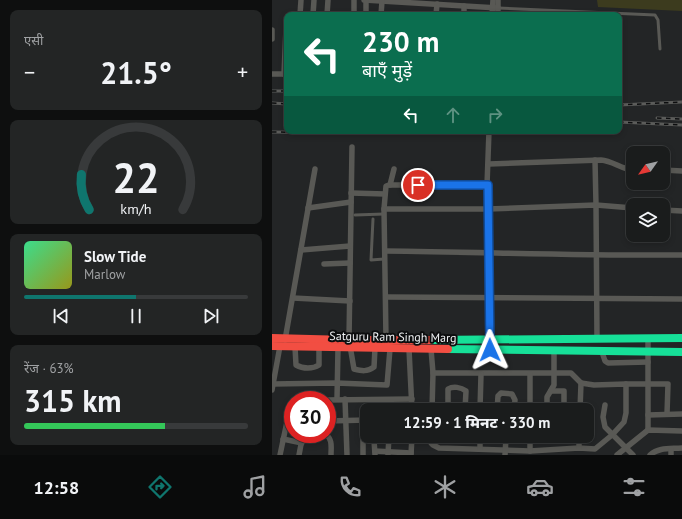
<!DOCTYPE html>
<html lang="hi">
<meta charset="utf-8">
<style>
body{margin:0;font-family:"PT Sans","Noto Sans Devanagari",sans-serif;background:#232525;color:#f1f3f6;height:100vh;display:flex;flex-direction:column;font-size:15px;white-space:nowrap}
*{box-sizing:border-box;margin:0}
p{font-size:13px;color:#9fa1a3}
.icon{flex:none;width:22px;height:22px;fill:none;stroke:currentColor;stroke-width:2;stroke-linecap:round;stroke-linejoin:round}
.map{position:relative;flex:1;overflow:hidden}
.side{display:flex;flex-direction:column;gap:10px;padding:10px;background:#0e0f0f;width:272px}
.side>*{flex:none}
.banner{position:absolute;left:12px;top:12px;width:338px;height:122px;border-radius:8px;box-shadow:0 2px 6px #0003,0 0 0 1px #383a3b;background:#0b6e4f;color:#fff;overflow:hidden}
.needle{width:26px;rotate:236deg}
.controls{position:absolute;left:354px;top:146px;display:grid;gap:8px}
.controls a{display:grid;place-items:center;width:44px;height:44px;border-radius:8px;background:#1a1c1c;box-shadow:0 2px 6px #0003,0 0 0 1px #383a3b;font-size:20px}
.speed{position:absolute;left:12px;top:391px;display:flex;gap:8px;font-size:20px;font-weight:700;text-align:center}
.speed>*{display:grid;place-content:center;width:52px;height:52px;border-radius:50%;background:#1a1c1c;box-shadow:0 2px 6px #0003,0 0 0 1px #383a3b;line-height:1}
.speed .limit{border:6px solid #d22;background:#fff;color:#111}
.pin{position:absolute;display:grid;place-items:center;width:34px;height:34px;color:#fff;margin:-17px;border:2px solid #fff;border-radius:50%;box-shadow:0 1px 4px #0007}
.me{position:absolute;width:44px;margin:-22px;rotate:359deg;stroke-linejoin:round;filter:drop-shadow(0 0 3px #0008)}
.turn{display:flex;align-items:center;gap:14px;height:84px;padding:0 12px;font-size:18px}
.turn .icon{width:52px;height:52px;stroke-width:2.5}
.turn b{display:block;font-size:28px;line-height:34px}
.lanes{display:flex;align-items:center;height:38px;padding:0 12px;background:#0003;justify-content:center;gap:20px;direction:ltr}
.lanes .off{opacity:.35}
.big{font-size:30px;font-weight:800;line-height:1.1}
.side .tile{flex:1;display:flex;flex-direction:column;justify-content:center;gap:6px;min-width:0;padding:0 14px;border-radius:8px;background:#232525}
.side .dial{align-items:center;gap:0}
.dial svg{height:104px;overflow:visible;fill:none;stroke:#383a3b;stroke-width:7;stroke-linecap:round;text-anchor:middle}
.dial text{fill:#f1f3f6;stroke:none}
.song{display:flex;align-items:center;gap:12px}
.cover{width:48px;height:48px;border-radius:6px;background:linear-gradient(135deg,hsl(150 70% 55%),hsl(60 70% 35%))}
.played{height:4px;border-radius:2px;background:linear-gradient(90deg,#0f766e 50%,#383a3b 50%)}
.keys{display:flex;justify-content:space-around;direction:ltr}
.heat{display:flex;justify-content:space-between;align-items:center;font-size:22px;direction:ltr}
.charge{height:6px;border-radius:3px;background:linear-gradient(90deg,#34c759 63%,#383a3b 0)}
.trip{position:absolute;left:88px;top:403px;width:234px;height:40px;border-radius:8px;background:#1a1c1c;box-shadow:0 2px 6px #0003,0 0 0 1px #383a3b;font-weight:800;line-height:40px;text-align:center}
.dock{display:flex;height:64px;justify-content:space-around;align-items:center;background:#0a0b0b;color:#9fa1a3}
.dock .icon{width:28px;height:28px}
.dock .active{color:#0f766e}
.dock b{font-size:18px;color:#f1f3f6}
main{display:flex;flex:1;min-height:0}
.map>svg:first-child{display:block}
</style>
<main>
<section class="side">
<div class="tile"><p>एसी</p>
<div class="heat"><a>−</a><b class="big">21.5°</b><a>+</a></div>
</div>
<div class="tile dial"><svg viewBox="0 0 100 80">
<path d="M14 69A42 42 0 1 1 86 69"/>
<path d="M14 69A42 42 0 0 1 8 42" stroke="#0f766e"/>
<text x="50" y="56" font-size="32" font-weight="700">22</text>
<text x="50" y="72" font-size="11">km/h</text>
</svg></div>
<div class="tile">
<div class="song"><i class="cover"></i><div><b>Slow Tide</b><p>Marlow</p></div></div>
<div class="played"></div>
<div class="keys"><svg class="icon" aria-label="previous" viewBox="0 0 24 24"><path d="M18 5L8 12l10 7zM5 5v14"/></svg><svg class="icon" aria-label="pause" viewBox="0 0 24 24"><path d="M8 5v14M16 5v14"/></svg><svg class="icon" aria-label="next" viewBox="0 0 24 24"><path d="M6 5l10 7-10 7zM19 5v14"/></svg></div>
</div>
<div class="tile"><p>रेंज · 63%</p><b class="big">315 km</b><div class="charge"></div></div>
</section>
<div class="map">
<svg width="410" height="455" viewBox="0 0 410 455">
<rect width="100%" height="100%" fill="#232526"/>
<path fill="#3c3b1e" d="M325,0H410V11L326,7Z"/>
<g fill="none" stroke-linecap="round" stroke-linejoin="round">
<g stroke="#595955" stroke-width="3">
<path d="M226,8L383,15L386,20L388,49"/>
<path d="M83,215L112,214"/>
<path d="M101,219L99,260L112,259"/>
</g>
<g stroke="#595955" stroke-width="5.5">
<path d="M92,0L226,8"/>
<path d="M55,14L74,15"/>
<path d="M28,15L29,0"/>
<path d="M41,15L42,0"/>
<path d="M55,15L56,0"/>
<path d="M82,15V0"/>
<path d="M94,15V0"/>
<path d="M109,15L110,1"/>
<path d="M164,15L165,4"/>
<path d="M192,15V6"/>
<path d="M220,15L221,0"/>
<path d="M226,15V0"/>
<path d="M0,39V30"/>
<path d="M0,74H15"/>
<path d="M12,74L14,28"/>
<path d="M80,147L77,340L82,369C90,371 95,372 102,367L103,348"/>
<path d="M323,160L324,205L325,338"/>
<path d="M217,164L329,160C341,161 349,169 361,170"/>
<path d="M391,170L410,171"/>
<path d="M118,185L122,169"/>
<path d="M215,185L217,131"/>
<path d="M79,193L113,194"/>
<path d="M36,208L79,202"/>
<path d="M112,209H216L324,205L361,208"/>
<path d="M391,210L410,211"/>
<path d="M29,250L78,246"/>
<path d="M113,251C212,252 311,256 410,255"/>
<path d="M52,264L78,263"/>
<path d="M114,297L410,299"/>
<path d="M21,298L78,301"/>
<path d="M114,339L112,209L114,186L117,185H215L218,350"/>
<path d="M13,340L43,169"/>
<path d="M23,347L24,365C31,369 41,369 47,365V347"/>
<path d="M137,349L140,410"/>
<path d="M330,352L333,361L336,363L376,362"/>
<path d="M161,373H299L309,383L308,410"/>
<path d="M1,384L64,383L115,385L118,349"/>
<path d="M354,384H396L395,414"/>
<path d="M0,390L8,346"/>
<path d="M279,391H292V410"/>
<path d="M65,399L66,348"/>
<path d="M73,399L75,455"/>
<path d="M55,400L140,399"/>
<path d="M333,405L331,417L333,427L361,455"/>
<path d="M140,409L160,410L161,373L159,349"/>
<path d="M160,410H176"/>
<path d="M176,410V389C181,386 189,387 194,391L193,410"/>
<path d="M208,410L209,374"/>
<path d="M225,410L226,396L229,393L240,394L243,400L242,410"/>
<path d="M258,410V374"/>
<path d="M275,410V397L282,385V351"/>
<path d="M376,415L410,414"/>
<path d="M55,421L95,420"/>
<path d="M376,430V338"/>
<path d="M53,434C61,439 59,447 59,455"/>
<path d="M159,436V443L161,445L167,448L258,451L307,448L323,449L340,435L352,422L354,413V384L322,385L309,383"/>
<path d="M11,439L30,443"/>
<path d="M307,448V436"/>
<path d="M208,449V436"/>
<path d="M103,451L139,453"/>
<path d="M258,451V436"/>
<path d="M116,454L117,436"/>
<path d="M8,455L17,412L21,406"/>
<path d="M27,455L31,434"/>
<path d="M91,455V440H102L103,455"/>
<path d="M139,455L140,436"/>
<path d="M233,455L234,438L235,436"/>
<path d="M345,455L376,430L410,431"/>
<path d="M378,455C387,447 398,449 410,448"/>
<path d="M399,455V449"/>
</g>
<g stroke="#16e098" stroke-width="8">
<path d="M158,340L410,338"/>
<path d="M176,349L410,352"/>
</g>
<g stroke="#f24e42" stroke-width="8">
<path d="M0,338L77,340H158"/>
<path d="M0,346L176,349"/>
</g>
<g stroke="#5b5c5a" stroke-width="3">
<g id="rail">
<path d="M0,91H15"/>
<path d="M0,103L15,104"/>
<path d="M347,105L410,102"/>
<path d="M385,118L410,119"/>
<path d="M347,122L410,125"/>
<path d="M0,132L101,133"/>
</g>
</g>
<use href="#rail" stroke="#0d0e0f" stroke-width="1.5" stroke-dasharray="4.5" stroke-linecap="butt"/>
</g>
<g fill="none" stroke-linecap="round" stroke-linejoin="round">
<g stroke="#114b97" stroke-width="10">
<path id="route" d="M146,185H216L218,350"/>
</g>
<use href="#route" stroke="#1a73e8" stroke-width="7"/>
</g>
<g text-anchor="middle" stroke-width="4" stroke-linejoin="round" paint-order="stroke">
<g font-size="12" fill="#f1f3f5" stroke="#0d0e0f">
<text transform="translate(121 337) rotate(1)" y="4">Satguru Ram Singh Marg</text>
</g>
</g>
</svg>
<div class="controls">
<a><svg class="needle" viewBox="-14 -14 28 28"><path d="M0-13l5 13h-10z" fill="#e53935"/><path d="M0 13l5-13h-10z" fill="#9fa1a3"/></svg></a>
<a><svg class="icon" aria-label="layers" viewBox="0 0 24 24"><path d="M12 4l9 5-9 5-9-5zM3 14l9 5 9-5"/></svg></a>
</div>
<div class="speed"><div class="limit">30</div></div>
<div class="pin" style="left:146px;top:185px;background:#d93025"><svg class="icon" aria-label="arrive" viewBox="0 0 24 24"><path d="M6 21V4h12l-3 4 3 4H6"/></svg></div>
<svg class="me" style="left:218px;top:350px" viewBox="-20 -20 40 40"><path d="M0-17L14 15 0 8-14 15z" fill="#1a73e8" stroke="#fff" stroke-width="4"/></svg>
<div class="trip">12:59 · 1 मिनट · 330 m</div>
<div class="banner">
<div class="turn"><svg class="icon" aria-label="left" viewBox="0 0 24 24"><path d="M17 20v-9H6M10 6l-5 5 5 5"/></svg><div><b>230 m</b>बाएँ मुड़ें</div></div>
<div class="lanes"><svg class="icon" aria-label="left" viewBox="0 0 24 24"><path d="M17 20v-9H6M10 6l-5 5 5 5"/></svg><svg class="icon off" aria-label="ahead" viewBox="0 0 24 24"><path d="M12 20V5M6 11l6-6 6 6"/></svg><svg class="icon off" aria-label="right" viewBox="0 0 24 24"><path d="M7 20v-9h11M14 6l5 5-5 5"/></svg></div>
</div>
</div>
</main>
<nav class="dock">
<b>12:58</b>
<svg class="icon active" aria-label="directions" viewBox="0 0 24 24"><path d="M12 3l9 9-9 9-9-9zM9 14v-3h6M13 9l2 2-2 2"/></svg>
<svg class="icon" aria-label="music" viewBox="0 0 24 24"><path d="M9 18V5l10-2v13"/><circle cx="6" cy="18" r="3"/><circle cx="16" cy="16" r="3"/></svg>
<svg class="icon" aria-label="phone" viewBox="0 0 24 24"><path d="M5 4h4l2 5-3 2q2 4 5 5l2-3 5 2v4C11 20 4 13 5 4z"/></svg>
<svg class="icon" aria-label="climate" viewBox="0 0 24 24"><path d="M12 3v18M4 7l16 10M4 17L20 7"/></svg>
<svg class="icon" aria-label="car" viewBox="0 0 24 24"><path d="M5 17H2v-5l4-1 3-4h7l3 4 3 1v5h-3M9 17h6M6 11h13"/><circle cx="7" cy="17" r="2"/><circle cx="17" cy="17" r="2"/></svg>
<svg class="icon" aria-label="filters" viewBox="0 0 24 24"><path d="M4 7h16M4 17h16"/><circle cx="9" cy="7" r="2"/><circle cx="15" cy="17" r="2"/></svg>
</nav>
